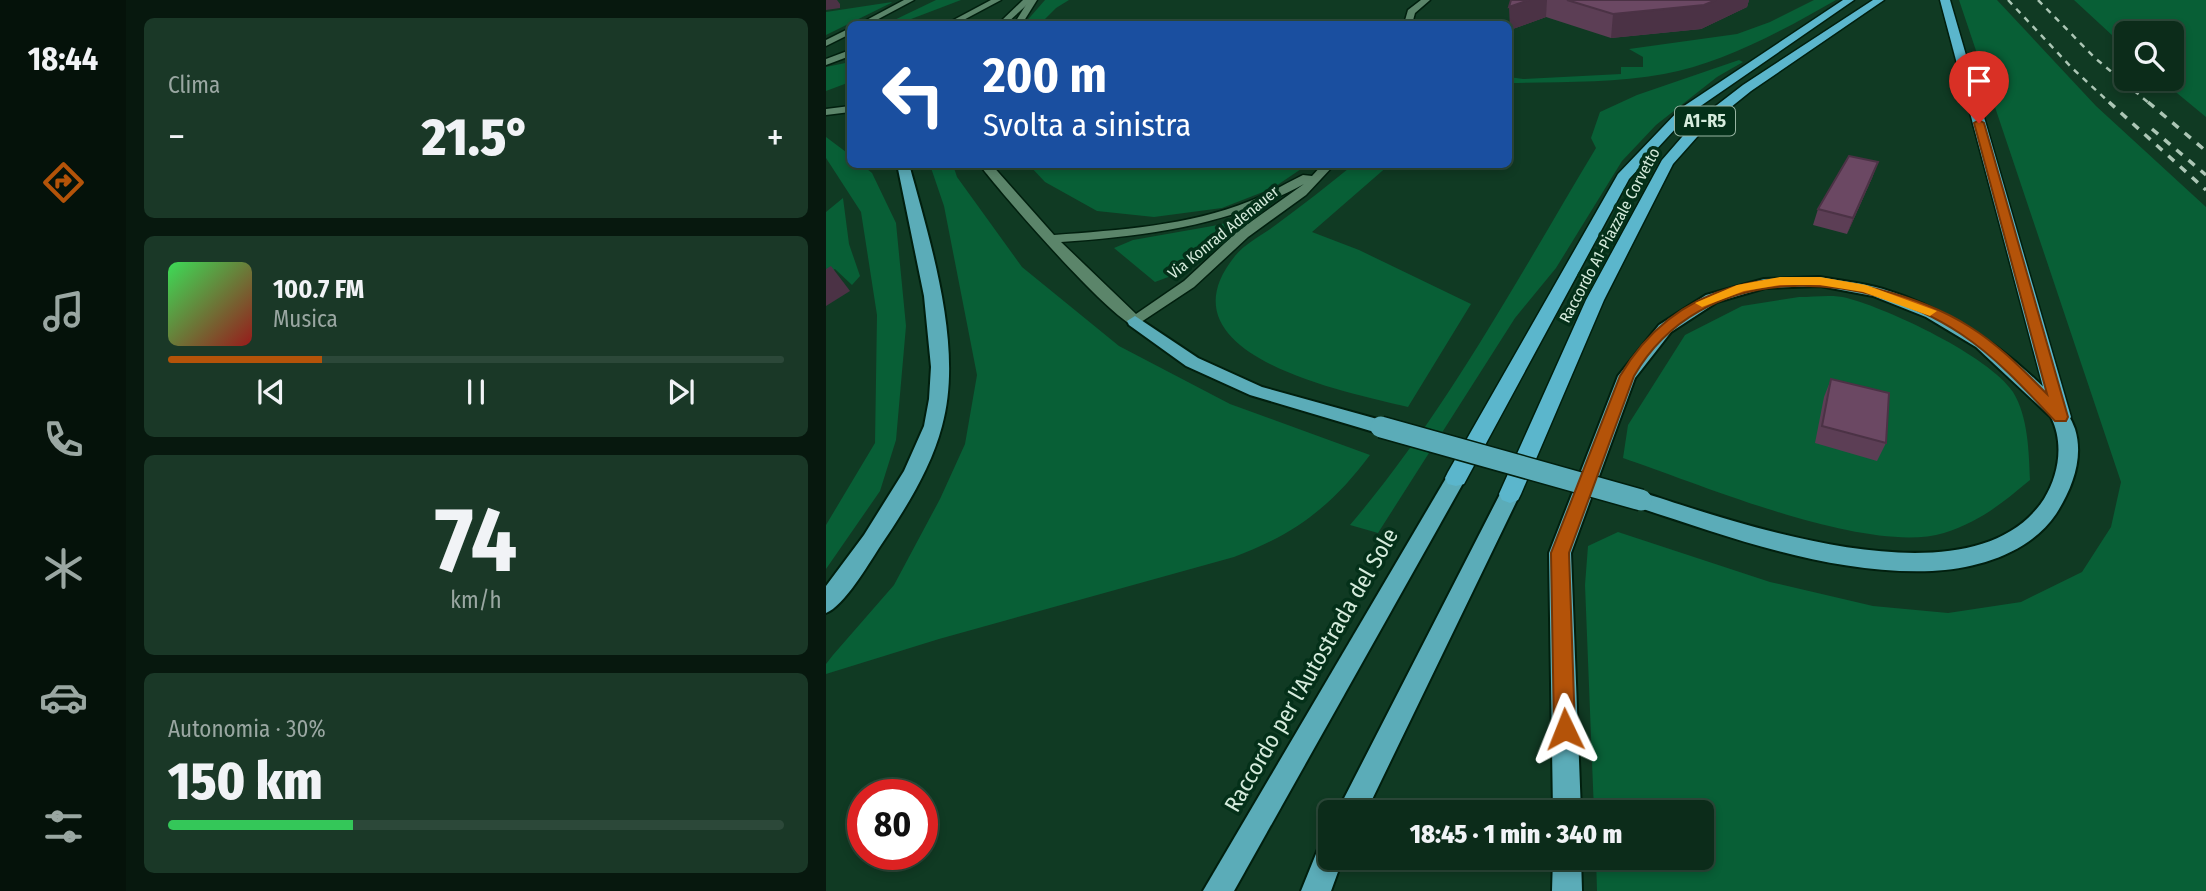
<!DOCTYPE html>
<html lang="it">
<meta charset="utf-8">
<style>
body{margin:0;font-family:"Fira Sans Condensed",sans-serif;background:#1a3827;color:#f1f3f6;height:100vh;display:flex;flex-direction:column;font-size:26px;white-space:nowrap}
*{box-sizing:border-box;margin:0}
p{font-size:23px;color:#9aa7a2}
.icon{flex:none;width:38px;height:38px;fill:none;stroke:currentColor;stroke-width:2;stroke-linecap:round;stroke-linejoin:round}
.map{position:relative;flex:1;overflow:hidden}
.details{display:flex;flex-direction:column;gap:18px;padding:18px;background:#07180e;width:700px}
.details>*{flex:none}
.banner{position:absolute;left:21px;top:21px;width:665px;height:147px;border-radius:10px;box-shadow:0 4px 10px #0003,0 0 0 2px #2c4839;background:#1a4fa0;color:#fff;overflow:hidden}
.tools{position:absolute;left:1288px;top:21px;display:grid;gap:14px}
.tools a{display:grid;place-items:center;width:70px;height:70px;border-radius:10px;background:#0c2c1a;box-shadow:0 4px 10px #0003,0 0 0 2px #2c4839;font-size:35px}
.speed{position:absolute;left:21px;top:779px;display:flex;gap:14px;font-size:35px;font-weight:700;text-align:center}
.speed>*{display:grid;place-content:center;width:91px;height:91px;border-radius:50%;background:#0c2c1a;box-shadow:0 4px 10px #0003,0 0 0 2px #2c4839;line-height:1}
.speed .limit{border:10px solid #d22;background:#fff;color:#111}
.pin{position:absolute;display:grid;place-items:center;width:60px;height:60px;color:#fff;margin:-72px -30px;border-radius:50% 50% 50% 0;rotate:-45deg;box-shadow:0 0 7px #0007}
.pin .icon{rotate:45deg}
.me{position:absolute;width:77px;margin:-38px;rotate:358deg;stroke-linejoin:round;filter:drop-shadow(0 0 5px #0008)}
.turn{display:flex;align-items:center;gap:24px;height:147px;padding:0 21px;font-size:32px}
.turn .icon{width:91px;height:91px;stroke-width:2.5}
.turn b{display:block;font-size:49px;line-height:60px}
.big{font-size:52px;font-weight:800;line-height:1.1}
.details .tile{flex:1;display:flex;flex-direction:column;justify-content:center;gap:10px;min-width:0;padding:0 24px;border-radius:10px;background:#1a3827}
.details .dial{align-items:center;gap:0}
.dial b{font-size:91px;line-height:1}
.song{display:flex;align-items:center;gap:21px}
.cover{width:84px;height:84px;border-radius:10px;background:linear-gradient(135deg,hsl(130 70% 55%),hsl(0 70% 35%))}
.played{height:7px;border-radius:4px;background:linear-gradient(90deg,#b45309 25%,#2c4839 25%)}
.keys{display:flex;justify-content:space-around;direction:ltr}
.heat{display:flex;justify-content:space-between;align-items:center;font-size:38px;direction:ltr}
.charge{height:10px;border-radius:5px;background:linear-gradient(90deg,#34c759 30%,#2c4839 0)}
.trip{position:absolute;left:492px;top:800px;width:396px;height:70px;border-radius:10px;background:#0c2c1a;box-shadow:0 4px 10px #0003,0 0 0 2px #2c4839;font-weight:800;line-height:70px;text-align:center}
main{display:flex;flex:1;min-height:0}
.tabs{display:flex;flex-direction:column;width:126px;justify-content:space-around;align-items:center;background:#05120a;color:#9aa7a2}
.tabs .icon{width:49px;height:49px}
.tabs .selected{color:#b45309}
.tabs b{font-size:32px;color:#f1f3f6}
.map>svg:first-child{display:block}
</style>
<main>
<nav class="tabs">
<b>18:44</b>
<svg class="icon selected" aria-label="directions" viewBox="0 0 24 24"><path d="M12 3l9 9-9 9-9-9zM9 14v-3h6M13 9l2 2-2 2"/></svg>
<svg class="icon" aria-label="music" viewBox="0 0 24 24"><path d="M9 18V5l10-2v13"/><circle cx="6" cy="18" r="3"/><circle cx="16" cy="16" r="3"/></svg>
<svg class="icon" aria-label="phone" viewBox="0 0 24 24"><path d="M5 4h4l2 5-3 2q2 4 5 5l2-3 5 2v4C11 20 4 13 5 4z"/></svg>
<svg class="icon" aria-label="climate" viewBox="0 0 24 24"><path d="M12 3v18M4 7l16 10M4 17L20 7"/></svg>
<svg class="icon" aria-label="car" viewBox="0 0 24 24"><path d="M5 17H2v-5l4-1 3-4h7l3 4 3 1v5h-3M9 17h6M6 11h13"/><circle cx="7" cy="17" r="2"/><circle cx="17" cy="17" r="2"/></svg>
<svg class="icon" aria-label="filters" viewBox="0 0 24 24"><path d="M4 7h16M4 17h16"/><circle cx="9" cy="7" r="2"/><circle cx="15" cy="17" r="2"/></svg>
</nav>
<section class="details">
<div class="tile"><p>Clima</p>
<div class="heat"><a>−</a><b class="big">21.5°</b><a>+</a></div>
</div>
<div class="tile">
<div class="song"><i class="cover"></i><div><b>100.7 FM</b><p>Musica</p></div></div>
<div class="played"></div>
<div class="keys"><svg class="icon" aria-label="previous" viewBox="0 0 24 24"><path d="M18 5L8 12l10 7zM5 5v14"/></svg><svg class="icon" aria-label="pause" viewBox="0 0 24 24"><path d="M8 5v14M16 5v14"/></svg><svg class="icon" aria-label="next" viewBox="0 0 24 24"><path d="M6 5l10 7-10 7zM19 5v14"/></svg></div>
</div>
<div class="tile dial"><b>74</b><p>km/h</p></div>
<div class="tile"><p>Autonomia · 30%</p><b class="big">150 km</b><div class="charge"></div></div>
</section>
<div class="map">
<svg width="1380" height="891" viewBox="0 0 1380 891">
<rect width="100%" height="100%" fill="#103a23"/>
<g fill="#085f36">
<path d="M110,0H135L72,24H60Z"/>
<path d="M219,0H243L230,8L214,24H198Z"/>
<path d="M988,0H1010C960,29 895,64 838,74C788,83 733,82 683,83V77L697,79L795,74V67H817V57L803,49L911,34L944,22Z"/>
<path d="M1133,0H1171L1270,106L1380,207V891H771L770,858H875V812H768L759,585L762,546L792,532L944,582L1047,606L1122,613L1195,602L1256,572L1285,527L1295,482Z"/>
<path d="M1248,0H1380V117L1334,79H1346V33H1300V48Z"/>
<path d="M66,2L65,3L0,35V12Z"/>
<path d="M913,60L917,62L891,77L830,125L796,161L730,268L689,318L552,533L524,525C621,411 693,276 770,148L765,138L774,112L811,95Z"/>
<path d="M24,62V82L0,91V67Z"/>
<path d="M0,137L24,155V164L36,165L46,173L70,223L80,326L70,440L54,491L0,569V525L49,443L51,315L35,212L0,158Z"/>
<path d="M104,165H127L131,177L196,267L293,346L404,404L544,455C506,506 468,535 408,557L113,639L0,674V664L7,655L68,585L114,499L139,444L151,375L118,206Z"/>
<path d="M203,165H481L447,188L396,208L328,217L271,211L219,182Z"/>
<path d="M527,165H563L486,232L533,250L645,304L582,407C519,392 329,355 409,256C419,243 438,234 451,224C477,205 502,185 527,165Z"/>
<path d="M17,198L23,244L34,276L26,285L9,269L0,274V212Z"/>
<path d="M432,213L345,276L329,282L288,248L307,240L392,225Z"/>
<path d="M973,297C988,297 1007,294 1021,298C1063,309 1163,356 1187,392C1202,416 1203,452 1204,480C1175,504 1155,521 1118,533C1042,556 874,484 797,458L802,425L859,335L916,306Z"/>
</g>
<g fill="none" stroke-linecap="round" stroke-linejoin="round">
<g stroke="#011f0e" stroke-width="3">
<g id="minor">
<path d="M78,0H88L43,24H33Z"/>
<path d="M203,0H211L196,24H188Z"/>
<path d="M24,28V34L0,46V40Z"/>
</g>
</g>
<g stroke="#011f0e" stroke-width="3">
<g id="tertiary">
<path d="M165,0H175L130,24H120Z"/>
<path d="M197,0H206L180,24H172Z"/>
<path d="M595,0H604L589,13L586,24H578L582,10Z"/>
<path d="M24,50V56L0,65V59Z"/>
<path d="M24,106V112L0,115V109Z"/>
<path d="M153,164H165L228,235C293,230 362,226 424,201C442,194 459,184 477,175L486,176L497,164H509L480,195L422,237L368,287L309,326C284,319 173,191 153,164ZM478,184L412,231L358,281L310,314L235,242C320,236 402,226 478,184Z"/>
</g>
</g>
<g stroke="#011f0e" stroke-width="4">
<g id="trunk">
<path d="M71,164H83C104,242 138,347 116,426C105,469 78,511 53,548C42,565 18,606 0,613V586L38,535L78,471L98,426L103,399L105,367L98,296Z"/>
<path d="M994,277C1015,281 1037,283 1057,289C1115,307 1165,338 1210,380C1225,394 1242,408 1249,429C1258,458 1246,489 1230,514C1204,553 1151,569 1106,571C1004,575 903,537 808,506L805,500L808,494L815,492C913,523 1147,608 1218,499C1233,475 1238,443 1225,417L1150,347L1100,317L1047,296L994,286L939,288L891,302L845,332L809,378L745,553L755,812H727L723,553L792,376L833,325L880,295L938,279Z"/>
<path d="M309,316L372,358L436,387L562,422L564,427L562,432L555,434L424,395L360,366L303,325L301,321Z"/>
<path d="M630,470L637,473L640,478L408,891H377L623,473Z"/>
<path d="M684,486L691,488L694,494L540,812H511L674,494L677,488Z"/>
<path d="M504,840V858H517L505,891H475L494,844Z"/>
<path d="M727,858H755L756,891H726Z"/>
</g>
</g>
<g stroke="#011f0e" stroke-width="3">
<g id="motorway">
<path d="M1017,0H1028L863,114L803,179L638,484L630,486L622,484L619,478L622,472L792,174L855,108Z"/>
<path d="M1047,0H1058L925,91L879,128L847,164L778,300L695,494L692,500L684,503L676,500L673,494L760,300L836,160L869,122L917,85Z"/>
<path d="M1114,0H1124L1245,417L1242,422H1228L1225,417Z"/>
</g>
</g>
<use href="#minor" fill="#5b856a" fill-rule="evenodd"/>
<use href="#tertiary" fill="#5b856a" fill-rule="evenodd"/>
<use href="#trunk" fill="#5bacb8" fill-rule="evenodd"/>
<use href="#motorway" fill="#5bb6cc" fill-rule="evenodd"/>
<g stroke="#acc6b5" stroke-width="2.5" stroke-dasharray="6 6" stroke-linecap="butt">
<path d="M1182,0L1246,68L1285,104"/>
<path d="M1212,0L1269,58L1324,104"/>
</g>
<g stroke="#acc6b5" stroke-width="3.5" stroke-dasharray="8 8" stroke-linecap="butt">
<path d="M1283,102L1380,190"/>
<path d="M1322,102L1380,151"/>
<path d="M1326,129L1380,175"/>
</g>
<g stroke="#011f0e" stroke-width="24" stroke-linecap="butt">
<path id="trunk-bridge" d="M555,427L815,500"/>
</g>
<use href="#trunk-bridge" stroke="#5bacb8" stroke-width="21"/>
</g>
<g fill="#5c3e55">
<path d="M685,0H923L921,7L875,29L785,38L720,17L684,30Z"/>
<path d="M1052,162L1046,178L1021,234L987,225L992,209Z"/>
<path d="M1005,379L1060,443L1051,461L989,443L998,397Z"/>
</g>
<g fill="#4b3245">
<path d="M0,0H11L14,4V8L0,10Z"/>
<path d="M703,0H721L720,17L684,30L683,7Z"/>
<path d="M890,0H923L921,7L875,29L785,38L787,14Z"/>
<path d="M1052,162L1046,178L1021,234L1027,218Z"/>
<path d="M5,266L24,291L0,306V269Z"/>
</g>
<g fill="#6b4863" stroke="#4b3245" stroke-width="2">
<path d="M685,0H703L683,7Z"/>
<path d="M741,0H890L878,5L787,14Z"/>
<path d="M1023,156L1052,162L1027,218L992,209Z"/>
<path d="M1005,379L1063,393L1060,443L996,426Z"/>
</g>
<path fill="#b45309" stroke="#753606" stroke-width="2" d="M1153,120L1158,123L1242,417L1240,421H1229C1200,390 1171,358 1135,334C1035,267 875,260 808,376L743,553L749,729L746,737L739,740L731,737L728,729L725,553L794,376C850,281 950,264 1051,289C1083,297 1116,309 1144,327C1173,345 1197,370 1221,394L1148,123Z"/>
<path fill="#f59e0b" d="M954,277H994L1040,285L1111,311L1104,316L1037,292L994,285H954L918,291L876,307L869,303L911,285Z"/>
<g text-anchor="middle" stroke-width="7" stroke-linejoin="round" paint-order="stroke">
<g font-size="16" fill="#d6ecdd" stroke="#043019">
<text transform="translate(397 232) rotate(-39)" y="6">Via Konrad Adenauer</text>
<text transform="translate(783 235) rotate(-62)" y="6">Raccordo A1-Piazzale Corvetto</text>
</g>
<rect fill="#043019" stroke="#97b4a2" stroke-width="2" x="849" y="106.5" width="60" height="29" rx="5"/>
<g font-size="18" font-weight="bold" fill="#d6ecdd">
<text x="879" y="127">A1-R5</text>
</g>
<g font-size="23" fill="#d6ecdd" stroke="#043019">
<text transform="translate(485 670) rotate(-60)" y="8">Raccordo per l'Autostrada del Sole</text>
</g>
</g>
</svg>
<div class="tools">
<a><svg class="icon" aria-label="search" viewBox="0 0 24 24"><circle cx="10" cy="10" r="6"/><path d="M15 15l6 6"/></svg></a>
</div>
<div class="speed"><div class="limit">80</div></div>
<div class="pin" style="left:1153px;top:123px;background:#d93025"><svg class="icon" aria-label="arrive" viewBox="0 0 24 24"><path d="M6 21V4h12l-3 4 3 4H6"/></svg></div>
<svg class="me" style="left:739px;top:729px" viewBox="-20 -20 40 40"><path d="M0-17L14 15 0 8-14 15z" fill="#b45309" stroke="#fff" stroke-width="4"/></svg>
<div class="trip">18:45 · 1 min · 340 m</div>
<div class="banner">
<div class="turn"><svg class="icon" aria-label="left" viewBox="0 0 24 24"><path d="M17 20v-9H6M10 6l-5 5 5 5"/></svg><div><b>200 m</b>Svolta a sinistra</div></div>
</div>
</div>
</main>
